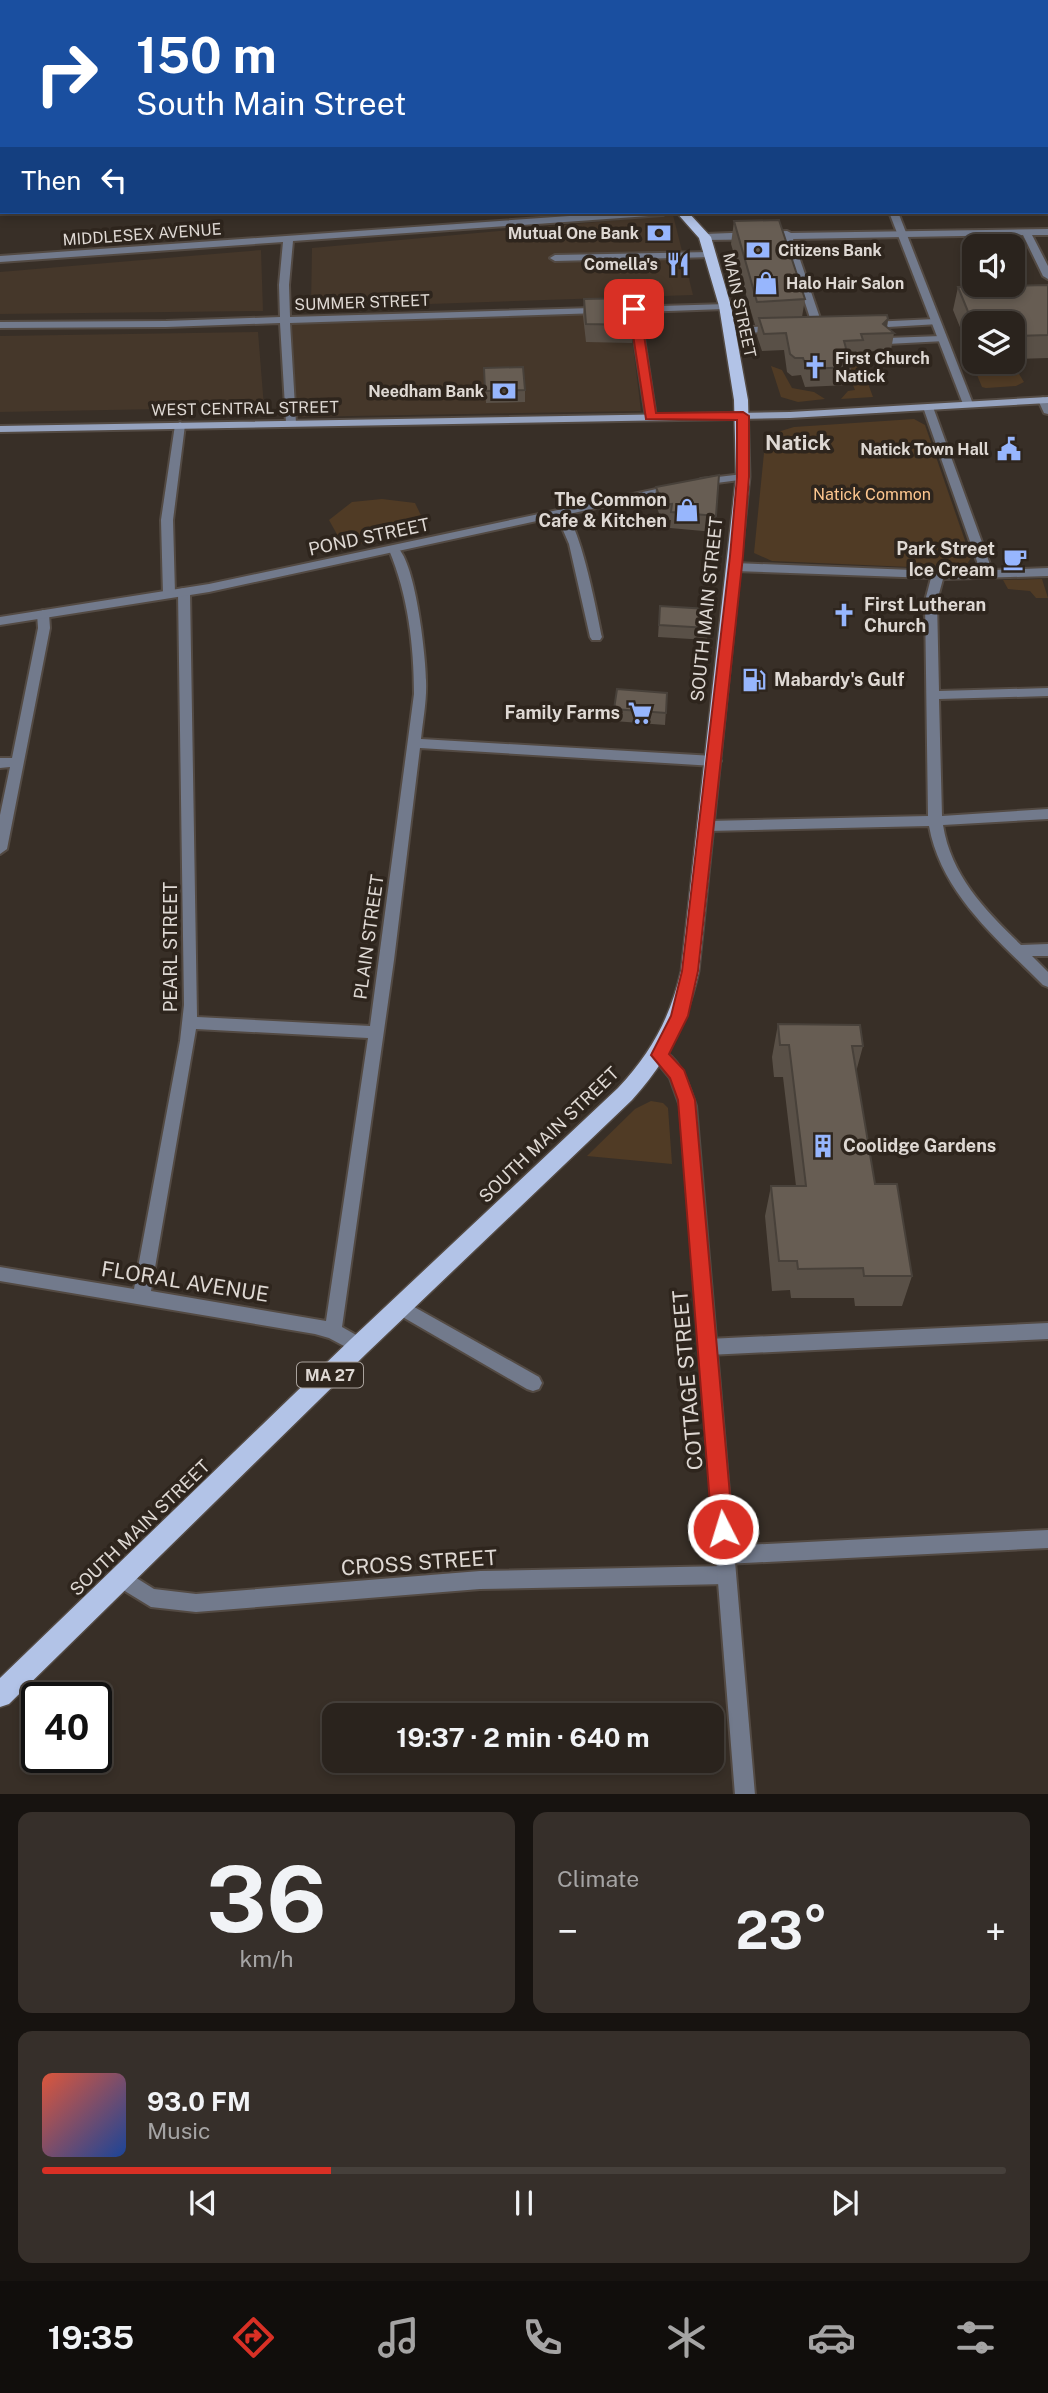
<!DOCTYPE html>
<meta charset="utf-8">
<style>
body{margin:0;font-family:"Public Sans",sans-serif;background:#362f2a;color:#f1f3f6;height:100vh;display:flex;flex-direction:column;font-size:26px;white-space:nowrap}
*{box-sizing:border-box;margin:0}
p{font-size:23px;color:#a5a4a4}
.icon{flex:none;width:38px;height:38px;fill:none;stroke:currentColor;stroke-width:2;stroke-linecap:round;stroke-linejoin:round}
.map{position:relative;height:1794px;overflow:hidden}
.details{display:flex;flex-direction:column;gap:18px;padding:18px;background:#171310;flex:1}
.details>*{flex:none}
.hud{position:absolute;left:0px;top:0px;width:1048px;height:214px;box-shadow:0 4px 10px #0003,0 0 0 2px #46403b;background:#1a4fa0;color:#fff;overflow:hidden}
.controls{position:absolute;left:962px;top:234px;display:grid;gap:14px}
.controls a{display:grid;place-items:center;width:63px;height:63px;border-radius:14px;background:#2a231d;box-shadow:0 4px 10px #0003,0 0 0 2px #46403b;font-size:35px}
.speed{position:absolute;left:21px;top:1682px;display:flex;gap:14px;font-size:35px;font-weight:700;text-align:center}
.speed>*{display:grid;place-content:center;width:91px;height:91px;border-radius:50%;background:#2a231d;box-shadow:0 4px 10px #0003,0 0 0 2px #46403b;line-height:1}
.speed .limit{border:4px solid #111;border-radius:10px;background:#fff;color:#111}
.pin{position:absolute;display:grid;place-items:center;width:60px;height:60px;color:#fff;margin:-30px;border-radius:14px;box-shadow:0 4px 10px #0006}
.me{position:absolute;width:77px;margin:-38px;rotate:355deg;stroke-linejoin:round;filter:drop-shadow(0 0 5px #0008)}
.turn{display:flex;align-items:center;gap:24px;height:147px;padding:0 21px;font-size:32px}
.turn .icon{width:91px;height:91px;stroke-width:2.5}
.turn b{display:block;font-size:49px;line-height:60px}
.then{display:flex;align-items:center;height:66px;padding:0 21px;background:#0003;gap:14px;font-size:26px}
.big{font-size:52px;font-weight:700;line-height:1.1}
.details .tile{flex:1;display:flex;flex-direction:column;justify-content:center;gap:10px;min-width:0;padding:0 24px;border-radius:14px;background:#362f2a}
.details .dial{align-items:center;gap:0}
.dial b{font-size:91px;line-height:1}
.song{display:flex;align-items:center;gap:21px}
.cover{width:84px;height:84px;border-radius:10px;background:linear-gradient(135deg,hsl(10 70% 55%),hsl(220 70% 35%))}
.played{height:7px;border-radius:4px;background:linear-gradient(90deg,#d93025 30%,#46403b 30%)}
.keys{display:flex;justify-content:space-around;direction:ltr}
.heat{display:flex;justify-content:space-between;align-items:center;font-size:38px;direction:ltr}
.details .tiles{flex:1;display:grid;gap:18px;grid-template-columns:1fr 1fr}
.tile:last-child{grid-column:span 2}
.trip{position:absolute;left:322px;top:1703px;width:402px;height:70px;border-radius:14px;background:#2a231d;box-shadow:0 4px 10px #0003,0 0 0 2px #46403b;font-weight:700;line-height:70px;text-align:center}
.tabs{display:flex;height:112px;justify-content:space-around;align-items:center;background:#110e0c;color:#a5a4a4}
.tabs .icon{width:49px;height:49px}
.tabs .on{color:#d93025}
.tabs b{font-size:32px;color:#f1f3f6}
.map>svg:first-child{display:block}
</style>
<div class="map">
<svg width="1048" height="1795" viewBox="0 0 1048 1795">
<rect width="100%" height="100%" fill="#382f27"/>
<g fill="#45372a">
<path d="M673,215L693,295L311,308L312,248Z"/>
<path d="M261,250L263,311L0,314V272Z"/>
<path d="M629,313L641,411L297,417L292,324Z"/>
<path d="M258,332L264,407L0,412V336Z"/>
</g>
<g fill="#503b25">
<path d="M860,362L873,397L841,399L848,391L855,390L850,378L841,379L843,363Z"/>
<path d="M771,366L782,370L792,388L814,392L825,399L798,402L781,397Z"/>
<path d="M1016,369L1024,382L1016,386L986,388L982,387L975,370Z"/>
<path d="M914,419L925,425L971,558L965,567L955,569L772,561L754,553L764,453L771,434L794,427Z"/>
<path d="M382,499L415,503L428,530L344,547L329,520L352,502Z"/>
<path d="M1042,579L1048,598H1036L1030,591L1008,589L1003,580Z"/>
<path d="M651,1101L663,1103L668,1108L672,1164L587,1156L635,1109Z"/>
</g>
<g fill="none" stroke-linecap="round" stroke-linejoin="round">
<g stroke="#534a43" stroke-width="4">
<g id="minor">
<path d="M581,0H603L578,2Z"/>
<path d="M814,0H822L823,2H815Z"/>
<path d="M1042,0H1048V6L1046,2Z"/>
<rect x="1046" y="30" width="2" height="4"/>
<rect x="0" y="137" width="2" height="6"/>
<rect x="1046" y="149" width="2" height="6"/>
<path d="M627,212H668L663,215L293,241L289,285L290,317L728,304L730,306L725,309L640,312L656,417L651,420L646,417L630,312L290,323L296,423L291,426L286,423L280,323L166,327L0,328V322L166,321L280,317L279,285L283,242L0,262V256Z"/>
<path d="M1048,229V235H1032L1048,266V279L1043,276L1023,235L793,239L823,327L818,330L813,327L784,239L705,240L700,237L705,234L787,231L791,233Z"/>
<path d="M711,252L716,255L714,257L555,261L550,258L555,255Z"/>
<path d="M935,319L939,320V324L871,328L866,325L871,322Z"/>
<path d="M777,326L782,329L781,331L730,334L725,331L730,328Z"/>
<path d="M941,336L946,339L945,341L887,344L882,341L887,338Z"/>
<path d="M1043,397L1048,400V414L1044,413L1038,400Z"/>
<path d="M928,404L933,407L992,570L1048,568V576L943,579L937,601L939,691L1048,688V696L939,699L942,816L1048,809V819L943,825C951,876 986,911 1021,945L1048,944V956H1032L1048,972V987L1043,985C997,939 941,893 929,826L708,831L701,826L708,821L928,816L925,601L931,578L735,571L729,567L735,563L938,571L980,570L923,407Z"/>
<path d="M180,422L185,425L173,520L175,594L169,598L163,594L161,520L175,425Z"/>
<path d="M562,511C580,519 597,614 602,637L600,640H592L590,637L569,544L556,514Z"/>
<path d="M395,546C415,555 426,657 426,680C427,700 423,719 421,739L714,756L721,761L714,766L420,748L394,960L342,1327L365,1340L368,1346L365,1352L359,1354L329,1338L315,1334L0,1281V1267L134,1289L180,1041L184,1005L178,592L180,589L184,588L190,592L197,1017L370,1026L414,694C414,646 408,595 389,550ZM196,1029L368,1038L326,1321L151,1291Z"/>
<path d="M43,610L49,614L50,628L7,849L0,854V815L10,767L0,768V758H12L38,628L37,614Z"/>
<path d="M400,1299L539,1377L542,1383L539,1389L533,1391L527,1389L394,1312L392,1307L394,1302Z"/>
<path d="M1048,1323V1339L708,1355L702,1353L699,1347L702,1341L708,1339Z"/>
<path d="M1048,1530V1548L725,1564L718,1562L716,1555L718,1548L725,1546Z"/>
<path d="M727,1566L734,1568L736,1575L734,1582L727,1584L480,1589L196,1612L151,1607L115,1585L113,1578L115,1571L122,1569L154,1589L196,1594L480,1571Z"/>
</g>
</g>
<g stroke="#534a43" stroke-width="4">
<g id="tertiary">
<rect x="697" y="0" width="8" height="2"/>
<path d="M889,212H898L973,404L972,406H964L963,404Z"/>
<path d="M743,474L747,475V479L701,485L695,482L701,479Z"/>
<path d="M671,486L677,489L675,491L209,592L0,625V617L209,584Z"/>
<path d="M659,1049C681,1057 689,1086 696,1106L755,1795H735L680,1106L670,1078L651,1055L654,1051Z"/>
</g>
</g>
<g stroke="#534a43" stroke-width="4">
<path id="secondary" d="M1048,397V403L790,418L0,432V426L790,412Z"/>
</g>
<g stroke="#534a43" stroke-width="3">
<g id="primary">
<path d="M439,0H449L450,2H440Z"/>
<path d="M676,212H688L711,237L731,306L748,400L750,477L699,971C688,1022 667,1061 632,1100L367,1353L9,1704L0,1707V1678L351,1339L618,1088C651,1053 670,1018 681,971L736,477L734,400L719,306L699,238Z"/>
</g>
</g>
<use href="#minor" fill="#727a8c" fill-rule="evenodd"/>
<use href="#tertiary" fill="#727a8c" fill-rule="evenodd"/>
<use href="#secondary" fill="#96a3bf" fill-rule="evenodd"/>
<use href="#primary" fill="#b2c3e7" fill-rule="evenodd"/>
</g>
<g fill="#595047">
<path d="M734,221L805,299L802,317L888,319L887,328L894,333L891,350L861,352L860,357L848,358L851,367L848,385L805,387L801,375L792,376L787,372L784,350L762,351L757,336L758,325H755L731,244Z"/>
<path d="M1048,285V358L1013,359V324H975V362H1012L1011,363L975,364L953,310L958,287Z"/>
<path d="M584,299L633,325L632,343L586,342L583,316Z"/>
<path d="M484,368L525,390V402L486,403Z"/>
<path d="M719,475L714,532L670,528L671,520L662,521L655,503L656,487Z"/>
<path d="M660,606L708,628L707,640L658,637Z"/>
<path d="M667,693L665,725L614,721V709Z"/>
<path d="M778,1024L863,1046L856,1072L875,1184L912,1276L902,1306H855L854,1298H791L790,1290L772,1291L765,1216L771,1186H796L783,1077H774L772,1057Z"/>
</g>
<path fill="#48413a" d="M888,319L886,333L883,324Z"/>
<g fill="#675d53" stroke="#48413a" stroke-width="2">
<path d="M779,220L805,299L757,302L734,221Z"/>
<path d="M1048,285V335L1015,336L1017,340H1013V324H975V329L958,287Z"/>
<path d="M629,298L633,325L586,324L584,299Z"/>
<path d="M887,315L888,319L883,324L894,333L861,334L863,340L844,341L851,367L807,369L803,358H795L790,354L786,333L764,334L759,318Z"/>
<path d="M523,367L525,390L485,391L484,368Z"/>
<path d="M719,475L716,516L671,512L672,504L663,505L656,487Z"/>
<path d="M660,606L708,609V628L659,625Z"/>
<path d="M617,689L667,693L666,713L614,709Z"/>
<path d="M778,1024L860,1025L863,1046H852L875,1184H897L912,1276H864L863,1268L798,1269L797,1261H779L771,1186H806L789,1045H780Z"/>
</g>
<path fill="#d93025" stroke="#8d1f18" stroke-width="2" d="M634,305L640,309L656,413L743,412L749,416V477L743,556L698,971L688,1016L669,1054L684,1070L695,1100L733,1529L730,1536L723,1539L715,1536L712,1529L678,1100L670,1078L651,1055L671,1016L682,971L730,556L737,477V420L646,419L629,309Z"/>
<defs>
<g id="bank-bare" transform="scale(1.89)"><path d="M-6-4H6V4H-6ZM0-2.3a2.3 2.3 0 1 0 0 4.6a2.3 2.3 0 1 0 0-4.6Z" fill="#97b6fd" stroke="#2e251d" stroke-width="2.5" paint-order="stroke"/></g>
<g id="restaurant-bare" transform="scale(1.89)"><path d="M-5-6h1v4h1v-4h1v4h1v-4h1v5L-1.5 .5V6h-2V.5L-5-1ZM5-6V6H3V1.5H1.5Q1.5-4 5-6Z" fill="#97b6fd" stroke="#2e251d" stroke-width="2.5" paint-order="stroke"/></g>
<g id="shop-bare" transform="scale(1.89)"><path d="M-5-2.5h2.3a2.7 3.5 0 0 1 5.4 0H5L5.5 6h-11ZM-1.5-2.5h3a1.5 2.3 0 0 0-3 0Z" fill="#97b6fd" stroke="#2e251d" stroke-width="2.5" paint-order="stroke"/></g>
<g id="church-bare" transform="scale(1.89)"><path d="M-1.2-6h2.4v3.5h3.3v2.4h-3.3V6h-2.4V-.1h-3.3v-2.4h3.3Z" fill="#97b6fd" stroke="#2e251d" stroke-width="2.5" paint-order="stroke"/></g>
<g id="civic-bare" transform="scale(1.89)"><path d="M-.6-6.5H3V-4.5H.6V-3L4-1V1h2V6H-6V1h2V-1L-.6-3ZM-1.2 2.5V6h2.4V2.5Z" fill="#97b6fd" stroke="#2e251d" stroke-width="2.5" paint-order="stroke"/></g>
<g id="cafe-bare" transform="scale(1.89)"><path d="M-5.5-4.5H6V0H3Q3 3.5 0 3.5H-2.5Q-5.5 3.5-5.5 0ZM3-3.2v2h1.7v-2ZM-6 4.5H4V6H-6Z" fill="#97b6fd" stroke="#2e251d" stroke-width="2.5" paint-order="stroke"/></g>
<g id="fuel-bare" transform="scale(1.89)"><path d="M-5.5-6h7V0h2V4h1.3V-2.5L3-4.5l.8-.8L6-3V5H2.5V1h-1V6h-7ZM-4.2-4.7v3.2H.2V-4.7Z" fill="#97b6fd" stroke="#2e251d" stroke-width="2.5" paint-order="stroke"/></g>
<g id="supermarket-bare" transform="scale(1.89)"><path d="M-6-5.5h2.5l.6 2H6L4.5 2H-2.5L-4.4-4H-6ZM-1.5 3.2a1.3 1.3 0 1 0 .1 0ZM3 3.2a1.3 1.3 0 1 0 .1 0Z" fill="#97b6fd" stroke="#2e251d" stroke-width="2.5" paint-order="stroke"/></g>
<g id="building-bare" transform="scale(1.89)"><path d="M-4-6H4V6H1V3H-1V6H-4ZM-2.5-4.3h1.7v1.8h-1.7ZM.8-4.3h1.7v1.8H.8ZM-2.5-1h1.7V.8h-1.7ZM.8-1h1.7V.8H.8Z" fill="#97b6fd" stroke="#2e251d" stroke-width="2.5" paint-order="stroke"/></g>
</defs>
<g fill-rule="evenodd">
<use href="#bank-bare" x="659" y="233"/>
<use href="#bank-bare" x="758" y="250"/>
<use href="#restaurant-bare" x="678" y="264"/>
<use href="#shop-bare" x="766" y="283"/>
<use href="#church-bare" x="815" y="367"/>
<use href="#bank-bare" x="504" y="391"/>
<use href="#civic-bare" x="1009" y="449"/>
<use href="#shop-bare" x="687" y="510"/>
<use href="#cafe-bare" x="1015" y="559"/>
<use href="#church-bare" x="844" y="615"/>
<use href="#fuel-bare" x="754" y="680"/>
<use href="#supermarket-bare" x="640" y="713"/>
<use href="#building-bare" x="823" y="1146"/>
</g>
<g text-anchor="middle" stroke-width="7" stroke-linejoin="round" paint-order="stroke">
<g font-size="16" font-weight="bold" fill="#ded8d3" stroke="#2e251d" text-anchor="end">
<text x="639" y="239">Mutual One Bank</text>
<text x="778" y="256" text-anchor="start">Citizens Bank</text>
<text x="658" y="270">Comella's</text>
<text x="786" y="289" text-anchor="start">Halo Hair Salon</text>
<text x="835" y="364" text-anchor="start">First Church<tspan x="835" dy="18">Natick</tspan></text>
<text x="484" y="397">Needham Bank</text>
<text x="989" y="455">Natick Town Hall</text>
</g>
<g font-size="16" fill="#ded8d3" stroke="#2e251d">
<text transform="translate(142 234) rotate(-4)" y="6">MIDDLESEX AVENUE</text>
<text transform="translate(362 302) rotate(-2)" y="6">SUMMER STREET</text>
<text transform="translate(740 305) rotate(78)" y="6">MAIN STREET</text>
<text transform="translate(245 408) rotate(-1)" y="6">WEST CENTRAL STREET</text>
</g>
<g font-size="16" fill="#fdc68f" stroke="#2e251d">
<text x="872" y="500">Natick Common</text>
</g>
<rect fill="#2e251d" stroke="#a9a29c" stroke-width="2" x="297" y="1362.5" width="66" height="25" rx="5"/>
<g font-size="16" font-weight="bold" fill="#ded8d3">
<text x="330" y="1381">MA 27</text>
</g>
<g font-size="18" font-weight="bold" fill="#ded8d3" stroke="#2e251d" text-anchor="end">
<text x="667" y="506">The Common<tspan x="667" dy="21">Cafe &amp; Kitchen</tspan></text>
<text x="995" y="555">Park Street<tspan x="995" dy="21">Ice Cream</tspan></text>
<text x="864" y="611" text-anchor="start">First Lutheran<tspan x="864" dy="21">Church</tspan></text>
<text x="774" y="686" text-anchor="start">Mabardy's Gulf</text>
<text x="620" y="719">Family Farms</text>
<text x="843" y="1152" text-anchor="start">Coolidge Gardens</text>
</g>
<g font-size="18" fill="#ded8d3" stroke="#2e251d">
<text transform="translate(369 537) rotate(-12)" y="6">POND STREET</text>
<text transform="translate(707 609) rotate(-84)" y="6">SOUTH MAIN STREET</text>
<text transform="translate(369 937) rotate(-82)" y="6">PLAIN STREET</text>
<text transform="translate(171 947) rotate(-90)" y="6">PEARL STREET</text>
<text transform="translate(549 1135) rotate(-44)" y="6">SOUTH MAIN STREET</text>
<text transform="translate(140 1528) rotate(-44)" y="6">SOUTH MAIN STREET</text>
</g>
<g font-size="21" font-weight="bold" fill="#ded8d3" stroke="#2e251d">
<text x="798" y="450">Natick</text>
</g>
<g font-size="21" fill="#ded8d3" stroke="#2e251d">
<text transform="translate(185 1282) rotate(9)" y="7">FLORAL AVENUE</text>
<text transform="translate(688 1380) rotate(-95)" y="7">COTTAGE STREET</text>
<text transform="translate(419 1563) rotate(-4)" y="7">CROSS STREET</text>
</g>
</g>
</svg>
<div class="controls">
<a><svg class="icon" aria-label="sound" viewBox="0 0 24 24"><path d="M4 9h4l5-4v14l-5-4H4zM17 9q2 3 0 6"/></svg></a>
<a><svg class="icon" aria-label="layers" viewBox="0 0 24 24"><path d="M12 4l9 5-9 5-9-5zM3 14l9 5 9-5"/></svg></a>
</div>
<div class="speed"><div class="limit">40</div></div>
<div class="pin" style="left:634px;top:309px;background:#d93025"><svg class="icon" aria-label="arrive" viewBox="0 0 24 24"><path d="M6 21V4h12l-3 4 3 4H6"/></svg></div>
<svg class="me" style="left:723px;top:1529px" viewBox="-20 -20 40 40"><circle r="17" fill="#d93025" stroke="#fff" stroke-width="3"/><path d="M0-11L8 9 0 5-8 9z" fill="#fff"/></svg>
<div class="trip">19:37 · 2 min · 640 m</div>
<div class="hud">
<div class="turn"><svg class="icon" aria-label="right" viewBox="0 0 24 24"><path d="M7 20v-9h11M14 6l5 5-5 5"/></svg><div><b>150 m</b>South Main Street</div></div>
<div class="then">Then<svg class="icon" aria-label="left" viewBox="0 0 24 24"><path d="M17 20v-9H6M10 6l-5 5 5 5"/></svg></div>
</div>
</div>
<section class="details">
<div class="tiles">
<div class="tile dial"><b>36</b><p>km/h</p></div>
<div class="tile"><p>Climate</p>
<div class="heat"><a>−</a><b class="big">23°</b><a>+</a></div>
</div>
<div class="tile">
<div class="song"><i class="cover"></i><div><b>93.0 FM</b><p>Music</p></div></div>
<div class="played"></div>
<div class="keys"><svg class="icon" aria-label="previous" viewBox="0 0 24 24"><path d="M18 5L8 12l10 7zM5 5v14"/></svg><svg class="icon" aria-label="pause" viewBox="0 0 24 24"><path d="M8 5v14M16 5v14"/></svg><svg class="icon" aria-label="next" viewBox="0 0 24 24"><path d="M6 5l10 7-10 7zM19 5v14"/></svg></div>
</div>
</div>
</section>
<nav class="tabs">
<b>19:35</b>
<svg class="icon on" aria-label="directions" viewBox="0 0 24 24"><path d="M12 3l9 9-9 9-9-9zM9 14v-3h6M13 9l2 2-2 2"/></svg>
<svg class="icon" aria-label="music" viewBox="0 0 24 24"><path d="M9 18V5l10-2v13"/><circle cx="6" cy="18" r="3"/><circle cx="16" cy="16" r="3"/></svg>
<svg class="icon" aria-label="phone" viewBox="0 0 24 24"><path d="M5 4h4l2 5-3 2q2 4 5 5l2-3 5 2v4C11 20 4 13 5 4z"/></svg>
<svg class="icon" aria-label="climate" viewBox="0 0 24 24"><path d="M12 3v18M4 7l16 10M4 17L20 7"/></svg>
<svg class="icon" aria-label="car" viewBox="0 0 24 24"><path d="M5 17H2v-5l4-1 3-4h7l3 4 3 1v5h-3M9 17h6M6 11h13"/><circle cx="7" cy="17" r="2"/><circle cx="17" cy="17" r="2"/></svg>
<svg class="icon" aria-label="filters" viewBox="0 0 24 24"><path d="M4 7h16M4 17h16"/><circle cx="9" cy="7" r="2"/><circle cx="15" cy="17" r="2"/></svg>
</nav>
